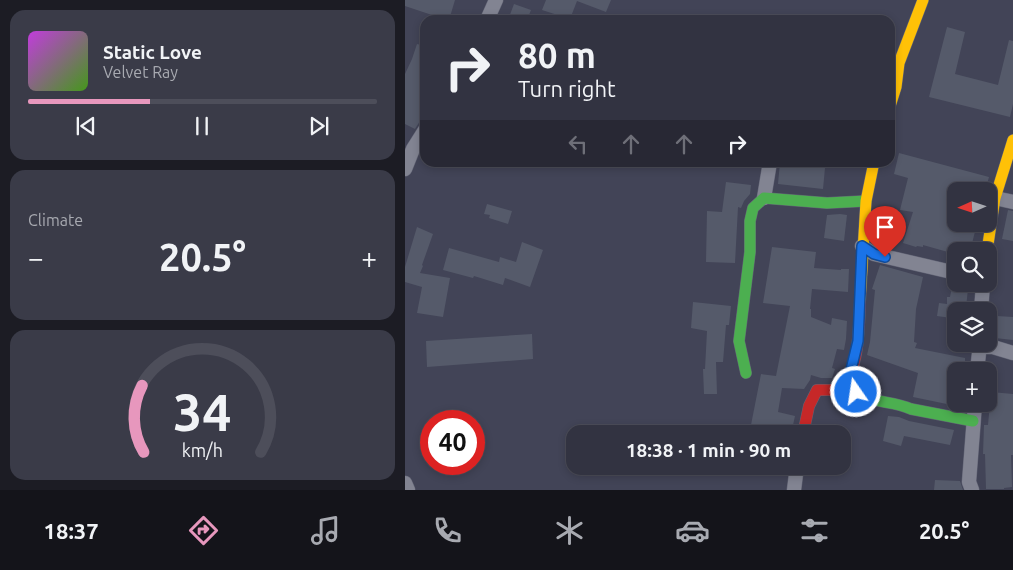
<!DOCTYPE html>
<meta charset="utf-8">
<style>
body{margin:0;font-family:Ubuntu,sans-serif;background:#3a3b48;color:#f1f3f6;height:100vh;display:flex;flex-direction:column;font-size:19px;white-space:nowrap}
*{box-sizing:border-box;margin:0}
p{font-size:16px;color:#a8aab1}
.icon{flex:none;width:28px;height:28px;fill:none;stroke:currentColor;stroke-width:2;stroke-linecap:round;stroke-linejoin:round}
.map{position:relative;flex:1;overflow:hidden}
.drawer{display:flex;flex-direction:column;gap:10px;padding:10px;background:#1c1c24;width:405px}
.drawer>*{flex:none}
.banner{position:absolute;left:15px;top:15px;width:475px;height:152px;border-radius:15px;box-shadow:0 2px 8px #0003,0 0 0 1px #4d4e5a;background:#323341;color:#f1f3f6;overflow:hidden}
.needle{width:32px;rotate:267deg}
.controls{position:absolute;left:542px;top:182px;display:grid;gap:10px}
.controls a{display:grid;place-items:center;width:50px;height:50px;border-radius:10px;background:#323341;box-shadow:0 2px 8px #0003,0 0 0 1px #4d4e5a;font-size:25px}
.speed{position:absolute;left:15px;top:410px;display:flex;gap:10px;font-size:25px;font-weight:700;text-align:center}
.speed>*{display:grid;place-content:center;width:65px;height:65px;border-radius:50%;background:#323341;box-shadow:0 2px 8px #0003,0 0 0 1px #4d4e5a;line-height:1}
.speed .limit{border:8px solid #d22;background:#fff;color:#111}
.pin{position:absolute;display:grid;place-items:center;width:42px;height:42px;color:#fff;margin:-51px -21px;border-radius:50% 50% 50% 0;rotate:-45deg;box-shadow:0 0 5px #0007}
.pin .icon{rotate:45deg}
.me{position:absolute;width:55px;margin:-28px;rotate:347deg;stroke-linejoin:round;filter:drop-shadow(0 0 4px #0008)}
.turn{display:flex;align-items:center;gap:18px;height:105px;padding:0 15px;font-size:22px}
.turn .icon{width:65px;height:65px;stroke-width:2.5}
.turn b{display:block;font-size:35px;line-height:42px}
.lanes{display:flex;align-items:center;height:48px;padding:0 15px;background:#0003;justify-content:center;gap:25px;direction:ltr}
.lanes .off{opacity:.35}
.big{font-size:38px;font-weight:700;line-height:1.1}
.drawer .card{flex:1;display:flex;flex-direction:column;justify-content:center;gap:8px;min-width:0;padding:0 18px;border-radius:15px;background:#3a3b48}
.drawer .dial{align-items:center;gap:0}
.dial svg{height:130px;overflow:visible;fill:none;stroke:#4d4e5a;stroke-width:7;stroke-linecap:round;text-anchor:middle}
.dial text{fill:#f1f3f6;stroke:none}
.song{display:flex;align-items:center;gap:15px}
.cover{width:60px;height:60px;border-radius:8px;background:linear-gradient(135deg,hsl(290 70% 55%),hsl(100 70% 35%))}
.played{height:5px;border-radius:2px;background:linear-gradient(90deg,#e797bd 35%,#4d4e5a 35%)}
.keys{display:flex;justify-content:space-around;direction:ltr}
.heat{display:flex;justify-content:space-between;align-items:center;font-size:28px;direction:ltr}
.trip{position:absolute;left:161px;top:425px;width:285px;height:50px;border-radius:15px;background:#323341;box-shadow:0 2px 8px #0003,0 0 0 1px #4d4e5a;font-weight:700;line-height:50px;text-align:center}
.tabs{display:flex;height:80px;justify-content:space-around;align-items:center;background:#14141a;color:#a8aab1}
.tabs .icon{width:35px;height:35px}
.tabs .selected{color:#e797bd}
.tabs b{font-size:22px;color:#f1f3f6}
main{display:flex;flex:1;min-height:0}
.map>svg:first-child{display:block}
</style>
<main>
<section class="drawer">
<div class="card">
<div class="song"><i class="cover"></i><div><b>Static Love</b><p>Velvet Ray</p></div></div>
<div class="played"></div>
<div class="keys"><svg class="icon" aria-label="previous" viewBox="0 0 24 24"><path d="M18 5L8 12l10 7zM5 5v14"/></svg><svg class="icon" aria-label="pause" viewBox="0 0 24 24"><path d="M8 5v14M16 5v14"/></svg><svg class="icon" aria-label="next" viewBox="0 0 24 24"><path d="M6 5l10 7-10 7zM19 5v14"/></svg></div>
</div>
<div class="card"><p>Climate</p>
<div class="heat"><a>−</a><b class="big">20.5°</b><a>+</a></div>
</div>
<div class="card dial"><svg viewBox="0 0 100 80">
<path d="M14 69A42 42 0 1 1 86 69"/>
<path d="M14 69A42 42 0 0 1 13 28" stroke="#e797bd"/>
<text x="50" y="56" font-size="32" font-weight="700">34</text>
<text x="50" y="72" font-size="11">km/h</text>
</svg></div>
</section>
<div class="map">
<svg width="608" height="490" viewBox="0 0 608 490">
<rect width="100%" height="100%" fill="#424457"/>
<g fill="#555a6a">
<path d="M0,0H50L44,20H26L27,15L0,6Z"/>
<path d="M141,0H206L201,12L172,1L165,19L137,10Z"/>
<path d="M109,4L126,10L122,20H103Z"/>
<path d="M542,27L560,32L550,74L593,85L604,40L608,41V104L605,117L524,97Z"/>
<path d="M12,44L20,46V113L10,129L0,124V74L7,59Z"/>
<path d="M494,153L584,177L580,191H551V224H572L565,251H551L550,254L518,245V247L512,246L511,247L498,243L508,212L495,210L503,178L489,174Z"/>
<path d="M375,162L420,168L418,189L373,184Z"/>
<path d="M321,182L346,185L345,194L339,201L336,208L333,207L330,263L301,262L302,211L317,212Z"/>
<path d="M82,204L107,211L103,224L84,218L85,215L79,214Z"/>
<path d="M603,210L608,211V241L597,239Z"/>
<path d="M435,214L442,215L439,241L419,238L422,215Z"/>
<path d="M12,227L28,234L17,265L18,266L15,273L45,278L38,317L12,313L17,287L0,282V267Z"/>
<path d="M117,242L138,250L125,287L100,278L98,285L69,276L68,278L38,270L44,248L94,262L95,257L111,262Z"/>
<path d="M367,247L411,252L409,268L436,270V269H444L443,292L407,289L405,309H406V317L426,325L427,318L442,321L441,339L439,350L432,349L427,368L430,369L427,378H416L406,375L405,380L399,389L377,388L373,412L390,416L386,434H363L345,430L356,374L371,376L385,306L358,303Z"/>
<path d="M475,265L518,277L511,309L509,342L512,343L510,348L560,358V361L564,362L563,371H551V404H561V408L508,397L513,373L462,355L465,342L470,290L467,289Z"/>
<path d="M547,287L563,289L561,307L567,308V311H551V315L546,314V318L532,316L534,303L542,304V297H545Z"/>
<path d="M288,302L326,306L324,325H321L318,362H311L312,394H299L298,369H300L302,331L286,328Z"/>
<path d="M592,316L608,317V340L590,338Z"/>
<path d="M127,334L128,359L22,367L21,341Z"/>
<path d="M586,392L608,394V455H606L607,487L599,488V489H581L580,454H578L579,425H583Z"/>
<path d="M483,416L494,417L504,421L549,430L545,445L499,436L496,446L478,441Z"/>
<path d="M530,480L555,481L558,490H529Z"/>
</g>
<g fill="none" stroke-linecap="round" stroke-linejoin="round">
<g stroke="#626475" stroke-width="15">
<g id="street">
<path d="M82,20L91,0"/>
<path d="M0,169L8,149L20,130"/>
<path d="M359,198L365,162"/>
<path d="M590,198L608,202"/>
<path d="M457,246L469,254L551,273"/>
<path d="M576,311L578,284"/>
<path d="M574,347H588L608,353"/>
<path d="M572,371L575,344"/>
<path d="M0,483L3,490"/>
<path d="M389,490L392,466"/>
<path d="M567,490L564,482L570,404"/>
</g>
</g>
<g stroke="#626475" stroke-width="12">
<g id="fast">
<path d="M341,373L334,341L345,252V221L348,208L359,198L422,203L461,201"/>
<path d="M443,382C463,407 481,398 506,409L568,421"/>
</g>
</g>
<g stroke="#626475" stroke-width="12">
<g id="slow">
<path d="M485,106L491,87L494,63L518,0"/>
<path d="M582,251L590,198L608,140"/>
<path d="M455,302L461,201L469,162"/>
</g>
</g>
<g stroke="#626475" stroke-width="12">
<path id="jam" d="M398,434L404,406L412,390H436C454,369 454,329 455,302"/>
</g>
<use href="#street" stroke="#828492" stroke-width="14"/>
<use href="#fast" stroke="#4caf50" stroke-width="11"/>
<use href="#slow" stroke="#ffc107" stroke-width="11"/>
<use href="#jam" stroke="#c62828" stroke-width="11"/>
</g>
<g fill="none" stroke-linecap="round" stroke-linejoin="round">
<g stroke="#114b97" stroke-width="12">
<path id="route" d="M451,392L443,382L453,341L457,246L469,254L480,257"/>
</g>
<use href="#route" stroke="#1a73e8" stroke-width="9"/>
</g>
</svg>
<div class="controls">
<a><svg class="needle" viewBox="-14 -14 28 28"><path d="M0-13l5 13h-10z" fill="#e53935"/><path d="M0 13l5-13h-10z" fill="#a8aab1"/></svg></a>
<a><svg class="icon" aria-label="search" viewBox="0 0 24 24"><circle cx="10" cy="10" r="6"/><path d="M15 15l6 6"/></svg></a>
<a><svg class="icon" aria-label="layers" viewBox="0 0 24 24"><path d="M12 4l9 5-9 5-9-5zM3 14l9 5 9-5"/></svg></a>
<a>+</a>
</div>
<div class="speed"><div class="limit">40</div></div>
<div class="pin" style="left:480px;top:257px;background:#d93025"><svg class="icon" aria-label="arrive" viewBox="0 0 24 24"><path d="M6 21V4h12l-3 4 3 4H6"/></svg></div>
<svg class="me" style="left:451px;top:392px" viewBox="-20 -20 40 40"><circle r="17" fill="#1a73e8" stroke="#fff" stroke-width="3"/><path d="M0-11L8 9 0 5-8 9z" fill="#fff"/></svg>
<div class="trip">18:38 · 1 min · 90 m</div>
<div class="banner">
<div class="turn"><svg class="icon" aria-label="right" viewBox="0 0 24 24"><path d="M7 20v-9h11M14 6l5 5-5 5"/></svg><div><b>80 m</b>Turn right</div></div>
<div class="lanes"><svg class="icon off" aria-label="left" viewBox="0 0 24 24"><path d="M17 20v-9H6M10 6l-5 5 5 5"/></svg><svg class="icon off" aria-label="ahead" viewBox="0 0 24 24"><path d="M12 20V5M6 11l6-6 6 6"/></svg><svg class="icon off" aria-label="ahead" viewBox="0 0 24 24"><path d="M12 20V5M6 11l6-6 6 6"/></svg><svg class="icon" aria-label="right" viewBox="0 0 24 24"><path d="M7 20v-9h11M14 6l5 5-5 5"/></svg></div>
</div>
</div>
</main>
<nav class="tabs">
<b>18:37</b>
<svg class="icon selected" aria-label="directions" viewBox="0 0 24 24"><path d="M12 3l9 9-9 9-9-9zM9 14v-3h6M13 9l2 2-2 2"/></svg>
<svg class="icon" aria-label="music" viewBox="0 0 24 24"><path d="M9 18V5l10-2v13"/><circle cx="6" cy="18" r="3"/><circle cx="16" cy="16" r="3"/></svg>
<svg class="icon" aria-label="phone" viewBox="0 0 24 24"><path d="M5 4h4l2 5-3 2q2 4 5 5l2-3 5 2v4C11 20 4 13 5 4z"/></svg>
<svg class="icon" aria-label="climate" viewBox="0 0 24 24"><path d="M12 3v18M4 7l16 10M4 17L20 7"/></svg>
<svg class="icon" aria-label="car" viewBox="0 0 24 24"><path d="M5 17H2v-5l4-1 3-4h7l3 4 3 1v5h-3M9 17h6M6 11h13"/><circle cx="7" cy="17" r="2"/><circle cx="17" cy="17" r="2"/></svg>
<svg class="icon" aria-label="filters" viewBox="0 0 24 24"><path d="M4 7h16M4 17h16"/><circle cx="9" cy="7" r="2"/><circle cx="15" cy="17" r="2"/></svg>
<b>20.5°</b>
</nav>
